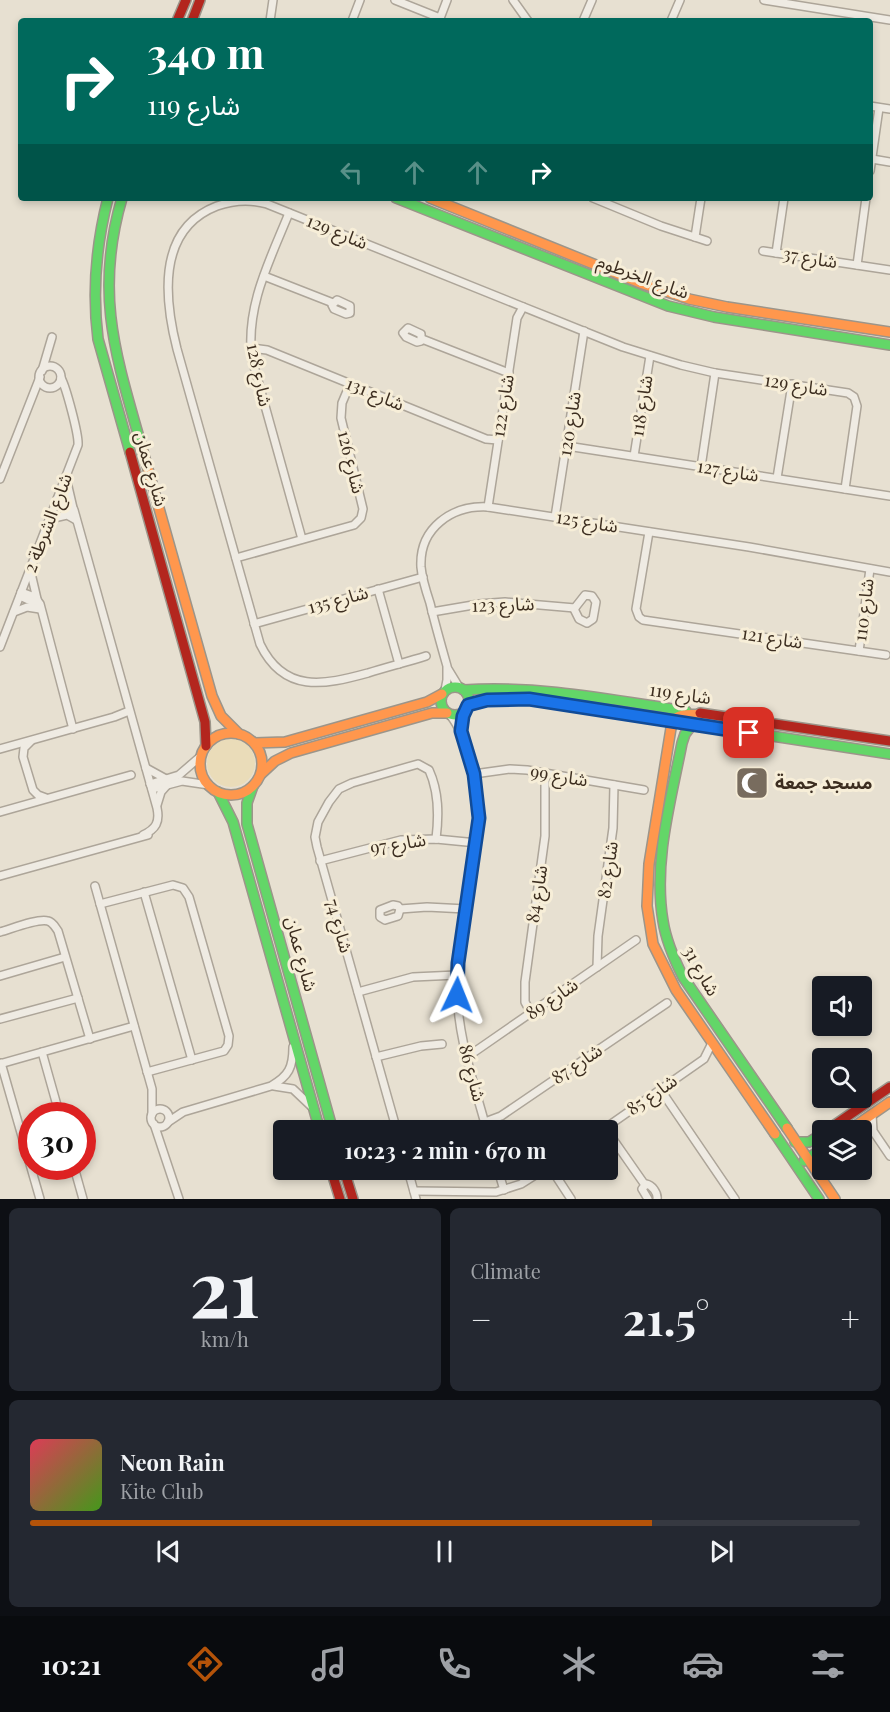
<!DOCTYPE html>
<meta charset="utf-8">
<style>
body{margin:0;font-family:"Playfair Display","Noto Sans Arabic",serif;background:#242831;color:#f1f3f6;height:100vh;display:flex;flex-direction:column;font-size:22px;white-space:nowrap}
*{box-sizing:border-box;margin:0}
p{font-size:20px;color:#9ea1a6}
.icon{flex:none;width:33px;height:33px;fill:none;stroke:currentColor;stroke-width:2;stroke-linecap:round;stroke-linejoin:round}
.map{position:relative;height:1199px;overflow:hidden}
.details{display:flex;flex-direction:column;gap:9px;padding:9px;background:#0d0f14;flex:1}
.details>*{flex:none}
.banner{position:absolute;left:18px;top:18px;width:855px;height:183px;border-radius:6px;box-shadow:0 3px 9px #0003;background:#00695c;color:#fff;overflow:hidden}
.controls{position:absolute;left:812px;top:976px;display:grid;gap:12px}
.controls a{display:grid;place-items:center;width:60px;height:60px;border-radius:6px;background:#171b24;box-shadow:0 3px 9px #0003;font-size:30px}
.speed{position:absolute;left:18px;top:1102px;display:flex;gap:12px;font-size:30px;font-weight:700;text-align:center}
.speed>*{display:grid;place-content:center;width:78px;height:78px;border-radius:50%;background:#171b24;box-shadow:0 3px 9px #0003;line-height:1}
.speed .limit{border:9px solid #d22;background:#fff;color:#111}
.pin{position:absolute;display:grid;place-items:center;width:51px;height:51px;color:#fff;margin:-26px;border-radius:12px;box-shadow:0 3px 9px #0006}
.me{position:absolute;width:66px;margin:-33px;rotate:2deg;stroke-linejoin:round;filter:drop-shadow(0 0 4px #0008)}
.turn{display:flex;align-items:center;gap:21px;height:126px;padding:0 30px;font-size:27px}
.turn .icon{width:78px;height:78px;stroke-width:2.5}
.turn b{display:block;font-size:42px;line-height:51px}
.lanes{display:flex;align-items:center;height:57px;padding:0 30px;background:#0003;justify-content:center;gap:30px;direction:ltr}
.lanes .off{opacity:.35}
.big{font-size:45px;font-weight:700;line-height:1.1}
.details .card{flex:1;display:flex;flex-direction:column;justify-content:center;gap:9px;min-width:0;padding:0 21px;border-radius:9px;background:#242831}
.details .dial{align-items:center;gap:0}
.dial b{font-size:78px;line-height:1}
.song{display:flex;align-items:center;gap:18px}
.cover{width:72px;height:72px;border-radius:9px;background:linear-gradient(135deg,hsl(350 70% 55%),hsl(100 70% 35%))}
.played{height:6px;border-radius:3px;background:linear-gradient(90deg,#b45309 75%,#363941 75%)}
.keys{display:flex;justify-content:space-around;direction:ltr}
.heat{display:flex;justify-content:space-between;align-items:center;font-size:33px;direction:ltr}
.details .tiles{flex:1;display:grid;gap:9px;grid-template-columns:1fr 1fr}
.card:last-child{grid-column:span 2}
.trip{position:absolute;left:273px;top:1120px;width:345px;height:60px;border-radius:6px;background:#171b24;box-shadow:0 3px 9px #0003;font-weight:700;line-height:60px;text-align:center}
.tab-bar{display:flex;height:96px;justify-content:space-around;align-items:center;background:#090b0e;color:#9ea1a6}
.tab-bar .icon{width:42px;height:42px}
.tab-bar .on{color:#b45309}
.tab-bar b{font-size:27px;color:#f1f3f6}
.map>svg:first-child{display:block}
</style>
<div class="map">
<svg width="890" height="1199" viewBox="0 0 890 1199">
<rect width="100%" height="100%" fill="#e7e0d1"/>
<circle fill="#eadcb9" cx="231" cy="763" r="24"/>
<g fill="none" stroke-linecap="round" stroke-linejoin="round">
<g stroke="#ada599" stroke-width="10">
<g id="street">
<path d="M395,0L440,18"/>
<path d="M513,0L528,21"/>
<path d="M764,0L890,20"/>
<path d="M270,21L273,0"/>
<path d="M352,21L360,0"/>
<path d="M439,21L447,0"/>
<path d="M583,21L592,0"/>
<path d="M671,21L680,0"/>
<path d="M870,106L890,109"/>
<path d="M872,159L890,162"/>
<path d="M870,171L879,108"/>
<path d="M593,198L661,226L707,241"/>
<path d="M289,213C270,260 245,307 252,359L302,539"/>
<path d="M695,237L701,198"/>
<path d="M763,251L890,270"/>
<path d="M776,253L784,198"/>
<path d="M857,265L866,198"/>
<path d="M264,276L333,303"/>
<path d="M337,300L350,306V313L346,314L334,309L332,305Z"/>
<path d="M408,328L421,334V341L417,342L406,337L403,333Z"/>
<path d="M422,339L509,373"/>
<path d="M251,348L267,350L486,439L498,440"/>
<circle cx="50" cy="377" r="11"/>
<path d="M42,371L52,337"/>
<path d="M567,446L890,496"/>
<path d="M634,456L650,356"/>
<path d="M701,467L715,373"/>
<path d="M66,478L73,508"/>
<path d="M777,478L792,384"/>
<path d="M0,479L40,377"/>
<path d="M57,499L70,504L74,510L157,808C160,822 156,829 143,835"/>
<path d="M55,505L66,508L73,513"/>
<path d="M488,507L517,318L523,307"/>
<path d="M555,517L584,331"/>
<path d="M49,519L67,515L76,520"/>
<path d="M649,532L636,609L639,617L643,620L886,655"/>
<path d="M236,558L354,525L361,518L363,509L341,418L342,403L350,384"/>
<path d="M30,569L37,599"/>
<path d="M378,589L399,664"/>
<path d="M21,592L35,597L40,604L73,729"/>
<path d="M585,595L592,596L596,602L593,619L587,623L579,619L574,609Z"/>
<path d="M20,596L33,602L39,607"/>
<path d="M14,612L27,607L40,609"/>
<path d="M432,612L479,604L505,602L575,608"/>
<path d="M254,624L423,577"/>
<path d="M0,647L78,445C79,435 66,387 61,378"/>
<path d="M859,651L870,569"/>
<path d="M426,656C407,662 387,667 368,673C324,685 284,694 260,644L177,349C164,298 157,229 217,206C234,200 250,199 267,204L623,347L681,365L715,373L848,393L854,397L857,406L845,489"/>
<path d="M448,669L459,687"/>
<path d="M445,690L447,680V666C441,645 435,624 430,603C426,591 422,579 421,567C419,528 452,505 488,507L749,547L890,572"/>
<path d="M450,715C460,727 464,741 468,756C487,818 472,871 463,933C460,950 457,966 457,983C456,1033 474,1083 487,1131"/>
<path d="M461,731L465,711"/>
<path d="M31,741L24,748L23,757L33,790L38,795L46,798"/>
<path d="M0,749L114,717L129,711"/>
<path d="M146,768L166,779"/>
<path d="M474,774L510,769L527,770L644,790"/>
<path d="M150,784L179,775L201,756"/>
<path d="M152,789L182,781L209,785"/>
<path d="M157,805L161,792L168,784"/>
<path d="M0,812L131,775"/>
<path d="M320,861L401,840L436,839L477,843"/>
<path d="M0,876L148,835"/>
<path d="M95,886L152,1089V1114"/>
<path d="M144,892L192,1060"/>
<path d="M100,904L173,885L183,888L189,897L229,1036L228,1045L224,1051L147,1072"/>
<path d="M393,905L398,906L400,909L398,916L385,920L380,917V910Z"/>
<path d="M400,909L427,907L466,909"/>
<path d="M0,932C11,929 38,918 48,921C53,922 55,927 58,931L90,1039"/>
<path d="M597,967L598,936L613,828L614,785"/>
<path d="M0,976L65,957"/>
<path d="M358,992L413,977L457,975"/>
<path d="M531,1013L525,1002V982L545,836V773"/>
<path d="M0,1019L78,998"/>
<path d="M42,1052L60,1116"/>
<path d="M376,1057L421,1046L442,1044"/>
<path d="M467,1057L636,940"/>
<path d="M1,1063L40,1199"/>
<path d="M0,1064L134,1026"/>
<path d="M274,1086L293,1089L312,1107"/>
<path d="M660,1089L735,1199"/>
<circle cx="160" cy="1118" r="9"/>
<path d="M872,1114L873,1131L890,1156"/>
<path d="M168,1122L183,1112L271,1086C289,1076 293,1067 293,1047"/>
<path d="M485,1122L501,1116L667,1003"/>
<path d="M154,1124L179,1199"/>
<path d="M397,1131L317,847L315,837L318,822L329,802L339,789L352,783L418,764L429,770C439,792 439,815 436,839"/>
<path d="M601,1131L704,1059L712,1043"/>
<path d="M608,1132L645,1185"/>
<path d="M74,1167L83,1199"/>
<path d="M408,1170L416,1199"/>
<path d="M498,1170L504,1190"/>
<path d="M552,1170L571,1199"/>
<path d="M414,1191L496,1192L521,1184L543,1170"/>
<path d="M648,1199L642,1189L646,1184C652,1185 658,1193 657,1199"/>
</g>
</g>
<g stroke="#9c958a" stroke-width="12">
<g id="fast">
<path d="M108,198C96,245 92,291 98,339L130,452"/>
<path d="M122,198C94,294 116,356 142,448"/>
<path d="M396,198L668,306L714,317L890,345"/>
<circle cx="455" cy="701" r="14"/>
<path d="M464,690C539,685 612,700 686,711"/>
<path d="M468,705L487,700L529,699L890,754"/>
<path d="M692,725L685,734L682,743C671,800 653,862 663,921C666,941 674,959 683,977L787,1128"/>
<path d="M253,786L247,803V824L333,1131"/>
<path d="M218,792L233,822L320,1131"/>
<path d="M775,1134L819,1199"/>
<path d="M795,1142H809L822,1134"/>
<path d="M804,1161L822,1149"/>
</g>
</g>
<g stroke="#9c958a" stroke-width="12">
<g id="slow">
<path d="M430,198L643,284L689,299L727,307L890,332"/>
<path d="M142,448L212,696L221,716L239,734"/>
<path d="M704,714C692,716 680,711 672,722L649,864L647,906L653,944L676,990L775,1134"/>
<circle cx="231" cy="764" r="31"/>
<path d="M255,743L285,742L427,702L442,694"/>
<path d="M261,774L275,761L291,753L432,713H447"/>
<path d="M787,1128L835,1199"/>
<path d="M848,1131L890,1102"/>
</g>
</g>
<g stroke="#9c958a" stroke-width="12">
<g id="jam">
<path d="M177,21L186,0"/>
<path d="M192,21L200,0"/>
<path d="M130,452L205,722L206,746"/>
<path d="M700,713L890,741"/>
<path d="M826,1131L890,1087"/>
<path d="M331,1170L340,1199"/>
<path d="M344,1170L353,1199"/>
</g>
</g>
<use href="#street" stroke="#efebe3" stroke-width="7"/>
<use href="#fast" stroke="#63d668" stroke-width="9"/>
<use href="#slow" stroke="#ff974d" stroke-width="9"/>
<use href="#jam" stroke="#b3261e" stroke-width="9"/>
</g>
<g fill="none" stroke-linecap="round" stroke-linejoin="round">
<g stroke="#114b97" stroke-width="15">
<path id="route" d="M457,995L458,963L479,818L474,774L461,731L463,716L468,705L487,700L529,699L749,733"/>
</g>
<use href="#route" stroke="#1a73e8" stroke-width="10"/>
</g>
<defs>
<g id="mosque-square" transform="scale(1.725)"><rect x="-9" y="-9" width="18" height="18" rx="4" fill="#786c5e" stroke="#f7eed8"/><path d="M3.5-4.9A6 6 0 1 0 3.5 4.9A5 5 0 1 1 3.5-4.9Z" fill="#fff"/></g>
</defs>
<g fill-rule="evenodd">
<use href="#mosque-square" x="752" y="783"/>
</g>
<g text-anchor="middle" stroke-width="6" stroke-linejoin="round" paint-order="stroke">
<g font-size="18" fill="#3d2e20" stroke="#f7eed8">
<text transform="translate(337 232) rotate(22)" y="6">شارع 129</text>
<text transform="translate(810 258) rotate(9)" y="6">شارع 37</text>
<text transform="translate(643 277) rotate(20)" y="6">شارع الخرطوم</text>
<text transform="translate(259 375) rotate(78)" y="6">شارع 128</text>
<text transform="translate(796 385) rotate(9)" y="6">شارع 129</text>
<text transform="translate(375 394) rotate(22)" y="6">شارع 131</text>
<text transform="translate(503 406) rotate(-81)" y="6">شارع 122</text>
<text transform="translate(642 406) rotate(-81)" y="6">شارع 118</text>
<text transform="translate(570 424) rotate(-81)" y="6">شارع 120</text>
<text transform="translate(351 462) rotate(76)" y="6">شارع 126</text>
<text transform="translate(151 469) rotate(74)" y="6">شارع عمان</text>
<text transform="translate(728 471) rotate(9)" y="6">شارع 127</text>
<text transform="translate(587 522) rotate(9)" y="6">شارع 125</text>
<text transform="translate(48 523) rotate(-69)" y="6">شارع الشرطة 2</text>
<text transform="translate(338 600) rotate(-15)" y="6">شارع 135</text>
<text transform="translate(503 605) rotate(-2)" y="6">شارع 123</text>
<text transform="translate(864 610) rotate(-83)" y="6">شارع 110</text>
<text transform="translate(772 638) rotate(9)" y="6">شارع 121</text>
<text transform="translate(680 694) rotate(8)" y="6">شارع 119</text>
<text transform="translate(559 776) rotate(9)" y="6">شارع 99</text>
<text transform="translate(398 844) rotate(-9)" y="6">شارع 97</text>
<text transform="translate(608 870) rotate(-82)" y="6">شارع 82</text>
<text transform="translate(537 894) rotate(-81)" y="6">شارع 84</text>
<text transform="translate(339 926) rotate(74)" y="6">شارع 74</text>
<text transform="translate(301 954) rotate(75)" y="6">شارع عمان</text>
<text transform="translate(701 971) rotate(60)" y="6">شارع 31</text>
<text transform="translate(552 999) rotate(-34)" y="6">شارع 89</text>
<text transform="translate(577 1064) rotate(-34)" y="6">شارع 87</text>
<text transform="translate(472 1073) rotate(75)" y="6">شارع 86</text>
<text transform="translate(652 1095) rotate(-35)" y="6">شارع 85</text>
</g>
<g font-size="18" font-weight="bold" fill="#3d2e20" stroke="#f7eed8" text-anchor="start">
<text x="775" y="789">مسجد جمعة</text>
</g>
</g>
</svg>
<div class="controls">
<a><svg class="icon" aria-label="sound" viewBox="0 0 24 24"><path d="M4 9h4l5-4v14l-5-4H4zM17 9q2 3 0 6"/></svg></a>
<a><svg class="icon" aria-label="search" viewBox="0 0 24 24"><circle cx="10" cy="10" r="6"/><path d="M15 15l6 6"/></svg></a>
<a><svg class="icon" aria-label="layers" viewBox="0 0 24 24"><path d="M12 4l9 5-9 5-9-5zM3 14l9 5 9-5"/></svg></a>
</div>
<div class="speed"><div class="limit">30</div></div>
<div class="pin" style="left:749px;top:733px;background:#d93025"><svg class="icon" aria-label="arrive" viewBox="0 0 24 24"><path d="M6 21V4h12l-3 4 3 4H6"/></svg></div>
<svg class="me" style="left:457px;top:995px" viewBox="-20 -20 40 40"><path d="M0-17L14 15 0 8-14 15z" fill="#1a73e8" stroke="#fff" stroke-width="4"/></svg>
<div class="trip">10:23 · 2 min · 670 m</div>
<div class="banner">
<div class="turn"><svg class="icon" aria-label="right" viewBox="0 0 24 24"><path d="M7 20v-9h11M14 6l5 5-5 5"/></svg><div><b>340 m</b>شارع 119</div></div>
<div class="lanes"><svg class="icon off" aria-label="left" viewBox="0 0 24 24"><path d="M17 20v-9H6M10 6l-5 5 5 5"/></svg><svg class="icon off" aria-label="ahead" viewBox="0 0 24 24"><path d="M12 20V5M6 11l6-6 6 6"/></svg><svg class="icon off" aria-label="ahead" viewBox="0 0 24 24"><path d="M12 20V5M6 11l6-6 6 6"/></svg><svg class="icon" aria-label="right" viewBox="0 0 24 24"><path d="M7 20v-9h11M14 6l5 5-5 5"/></svg></div>
</div>
</div>
<section class="details">
<div class="tiles">
<div class="card dial"><b>21</b><p>km/h</p></div>
<div class="card"><p>Climate</p>
<div class="heat"><a>−</a><b class="big">21.5°</b><a>+</a></div>
</div>
<div class="card">
<div class="song"><i class="cover"></i><div><b>Neon Rain</b><p>Kite Club</p></div></div>
<div class="played"></div>
<div class="keys"><svg class="icon" aria-label="previous" viewBox="0 0 24 24"><path d="M18 5L8 12l10 7zM5 5v14"/></svg><svg class="icon" aria-label="pause" viewBox="0 0 24 24"><path d="M8 5v14M16 5v14"/></svg><svg class="icon" aria-label="next" viewBox="0 0 24 24"><path d="M6 5l10 7-10 7zM19 5v14"/></svg></div>
</div>
</div>
</section>
<nav class="tab-bar">
<b>10:21</b>
<svg class="icon on" aria-label="directions" viewBox="0 0 24 24"><path d="M12 3l9 9-9 9-9-9zM9 14v-3h6M13 9l2 2-2 2"/></svg>
<svg class="icon" aria-label="music" viewBox="0 0 24 24"><path d="M9 18V5l10-2v13"/><circle cx="6" cy="18" r="3"/><circle cx="16" cy="16" r="3"/></svg>
<svg class="icon" aria-label="phone" viewBox="0 0 24 24"><path d="M5 4h4l2 5-3 2q2 4 5 5l2-3 5 2v4C11 20 4 13 5 4z"/></svg>
<svg class="icon" aria-label="climate" viewBox="0 0 24 24"><path d="M12 3v18M4 7l16 10M4 17L20 7"/></svg>
<svg class="icon" aria-label="car" viewBox="0 0 24 24"><path d="M5 17H2v-5l4-1 3-4h7l3 4 3 1v5h-3M9 17h6M6 11h13"/><circle cx="7" cy="17" r="2"/><circle cx="17" cy="17" r="2"/></svg>
<svg class="icon" aria-label="filters" viewBox="0 0 24 24"><path d="M4 7h16M4 17h16"/><circle cx="9" cy="7" r="2"/><circle cx="15" cy="17" r="2"/></svg>
</nav>
